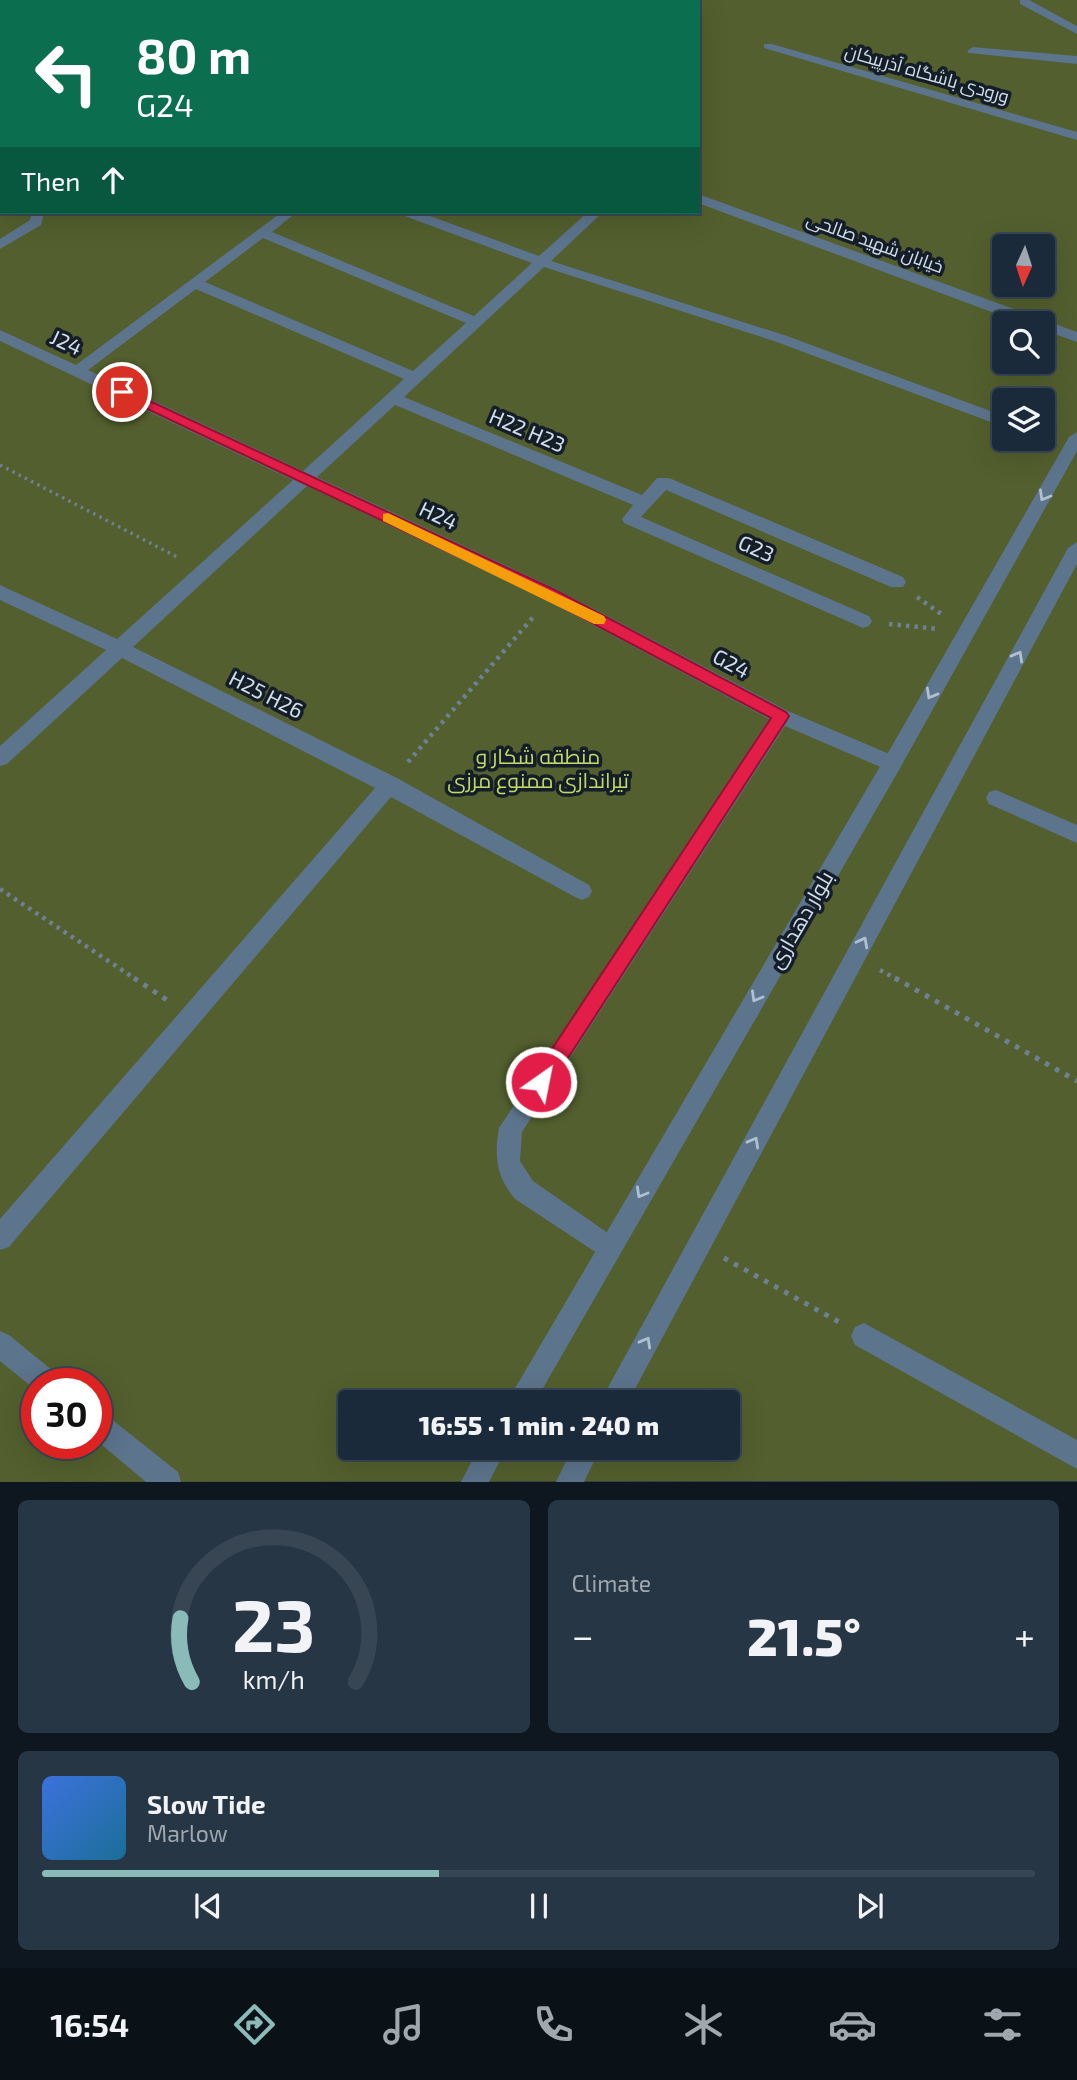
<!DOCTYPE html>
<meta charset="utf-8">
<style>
body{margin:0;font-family:"Exo 2",Cairo,sans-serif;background:#273645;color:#f1f3f6;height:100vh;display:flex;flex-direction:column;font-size:26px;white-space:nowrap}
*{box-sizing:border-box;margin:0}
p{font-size:23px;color:#9fa7af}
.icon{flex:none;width:38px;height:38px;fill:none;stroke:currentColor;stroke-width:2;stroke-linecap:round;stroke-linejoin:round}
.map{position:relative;height:1482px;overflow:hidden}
.drawer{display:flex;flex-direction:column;gap:18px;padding:18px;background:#0e1720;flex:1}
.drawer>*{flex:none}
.top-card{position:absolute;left:0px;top:0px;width:700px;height:214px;box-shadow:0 7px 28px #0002,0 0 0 2px #384654;background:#0b6e4f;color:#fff;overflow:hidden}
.needle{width:46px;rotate:183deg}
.tools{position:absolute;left:992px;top:234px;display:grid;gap:14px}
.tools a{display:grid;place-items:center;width:63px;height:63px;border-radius:7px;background:#1a2a3a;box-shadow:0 7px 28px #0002,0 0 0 2px #384654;font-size:35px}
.speed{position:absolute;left:21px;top:1368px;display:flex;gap:14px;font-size:35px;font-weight:700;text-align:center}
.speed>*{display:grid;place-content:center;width:91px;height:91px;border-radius:50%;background:#1a2a3a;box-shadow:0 7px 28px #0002,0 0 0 2px #384654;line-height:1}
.speed .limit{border:10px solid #d22;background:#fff;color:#111}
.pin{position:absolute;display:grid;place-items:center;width:60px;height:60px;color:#fff;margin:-30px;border:4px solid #fff;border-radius:50%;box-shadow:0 2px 7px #0007}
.me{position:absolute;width:77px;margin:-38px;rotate:33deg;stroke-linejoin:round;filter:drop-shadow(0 0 5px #0008)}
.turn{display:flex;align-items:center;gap:24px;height:147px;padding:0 21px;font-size:32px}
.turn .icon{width:91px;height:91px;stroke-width:2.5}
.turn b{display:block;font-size:49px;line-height:60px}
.then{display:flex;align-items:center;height:66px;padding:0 21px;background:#0003;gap:14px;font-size:26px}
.big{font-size:52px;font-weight:800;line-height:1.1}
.drawer .tile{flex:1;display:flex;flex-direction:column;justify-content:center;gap:10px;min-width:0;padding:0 24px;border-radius:10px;background:#273645}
.drawer .dial{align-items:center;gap:0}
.dial svg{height:182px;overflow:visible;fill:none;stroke:#384654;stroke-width:7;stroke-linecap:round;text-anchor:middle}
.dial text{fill:#f1f3f6;stroke:none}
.song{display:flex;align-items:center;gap:21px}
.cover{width:84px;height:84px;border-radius:10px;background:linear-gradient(135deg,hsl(220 70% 55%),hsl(200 70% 35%))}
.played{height:7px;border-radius:4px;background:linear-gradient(90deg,#8bbbb9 40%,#384654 40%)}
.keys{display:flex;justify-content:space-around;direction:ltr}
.heat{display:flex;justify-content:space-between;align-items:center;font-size:38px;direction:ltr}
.drawer .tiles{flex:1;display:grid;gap:18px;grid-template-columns:1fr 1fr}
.tile:last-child{grid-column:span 2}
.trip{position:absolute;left:338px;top:1390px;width:402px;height:70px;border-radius:7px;background:#1a2a3a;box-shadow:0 7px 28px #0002,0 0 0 2px #384654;font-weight:800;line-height:70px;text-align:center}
.dock{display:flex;height:112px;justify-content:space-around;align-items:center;background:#0a1117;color:#9fa7af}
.dock .icon{width:49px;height:49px}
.dock .on{color:#8bbbb9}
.dock b{font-size:32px;color:#f1f3f6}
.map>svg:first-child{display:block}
</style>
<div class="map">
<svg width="1077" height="1482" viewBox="0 0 1077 1482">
<rect width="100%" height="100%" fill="#22384d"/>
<path fill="#535f2e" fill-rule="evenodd" d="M0,0H1077V1481L0,1482ZM2,2H698V212H2ZM1004,247H1043V285H1004ZM1004,324H1043V362H1004ZM1004,401H1043V439H1004ZM37,1384H96V1444H37ZM350,1402H728V1447H350Z"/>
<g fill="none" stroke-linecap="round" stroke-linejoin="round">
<path stroke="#6e8192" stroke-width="3.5" stroke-dasharray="2.5 4.5" stroke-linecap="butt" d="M0,465L179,558"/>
<g stroke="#6e8192" stroke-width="4.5" stroke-dasharray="3.5 5" stroke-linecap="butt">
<path d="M917,597L944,616"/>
<path d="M889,624L939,629"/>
<path d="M408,762L535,615"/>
<path d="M0,889L137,980"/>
<path d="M880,970L898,980"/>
</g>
<g stroke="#6e8192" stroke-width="5" stroke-dasharray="4.5 7" stroke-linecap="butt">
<path d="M134,978L167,1000"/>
<path d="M895,978L1077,1081"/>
<path d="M724,1258L839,1322"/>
</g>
<g fill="#5c748c" fill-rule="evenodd">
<path d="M0,13H2L1,19H0Z"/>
<rect x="0" y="195" width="2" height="8"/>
<path d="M27,212H44L41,225L0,249V239L30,220L31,215Z"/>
</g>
<g fill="#5c748c" fill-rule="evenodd">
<path d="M1020,0H1029L1077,26V34L1020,4Z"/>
<path d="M764,44H772L1077,132V140L764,48Z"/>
<path d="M973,47L1077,56V64L969,53L967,51Z"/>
<path d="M282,212H297L272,232L474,316L532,263L402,215L400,212H419L539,256L588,212H603L551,261L784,335L1004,416V427L774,341L544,267L404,397L642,495L657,478H669L903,577L906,582L903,587H891L666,490L641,517L869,616L872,621L869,626L863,628L624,523L622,519L633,505L395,405L317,477L558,590L788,711L899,758L902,764L899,770L892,772L785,726L522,1132L520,1161L533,1181L618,1240L621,1249L618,1258L609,1261L515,1199C496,1176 494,1156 499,1128L769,719L546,600L307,486L133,647L397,778L589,885L592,891L589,897L582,900L575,897L391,797L9,1247L0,1250V1219L375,788L122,658L7,764L0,766V746L106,650L0,600V585L117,639L293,480L0,341V330L76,365ZM263,238L466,323L413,371L205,282ZM196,289L404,379L303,471L88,370Z"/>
<path d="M996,790L1077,825V843L989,804L986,798L989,792Z"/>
<path d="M864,1323L1077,1440V1469L855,1345L851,1336L855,1327Z"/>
<path d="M0,1331L9,1335L58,1375L62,1384H37V1391L0,1361Z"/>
<path d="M96,1410L105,1414L178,1472L181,1482H146L96,1440Z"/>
</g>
<g fill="#5c748c" fill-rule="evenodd">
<path d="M118,0H133L134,2H120Z"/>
<path d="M698,194L1077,332V342L1043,330V324H1024L698,203Z"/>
</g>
<g fill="#5c748c" fill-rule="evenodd">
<path d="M1077,432V451L899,770L535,1402H507L885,758L1069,437Z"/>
<path d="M1077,542V564L628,1402H600L1068,548Z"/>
<path d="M479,1447H507L489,1482H461Z"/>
<path d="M573,1447H601L584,1482H556Z"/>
</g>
</g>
<defs><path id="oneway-chevron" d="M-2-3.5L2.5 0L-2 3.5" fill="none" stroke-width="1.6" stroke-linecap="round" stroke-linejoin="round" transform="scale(1.75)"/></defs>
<g stroke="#afc0d0">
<use href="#oneway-chevron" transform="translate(1044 496) rotate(120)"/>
<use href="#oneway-chevron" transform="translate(1018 656) rotate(-61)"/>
<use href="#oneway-chevron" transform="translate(931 694) rotate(119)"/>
<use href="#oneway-chevron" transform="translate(863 942) rotate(-62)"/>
<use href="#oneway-chevron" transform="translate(756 997) rotate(120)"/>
<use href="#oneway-chevron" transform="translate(754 1142) rotate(-61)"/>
<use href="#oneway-chevron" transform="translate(641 1193) rotate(120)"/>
<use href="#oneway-chevron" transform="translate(646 1342) rotate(-61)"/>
</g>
<path fill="#e11d48" stroke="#92132f" stroke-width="2" d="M122,388L557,591L786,712L789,716L786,721L548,1089L541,1091L534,1089L532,1082L534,1076L771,718L547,599L118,395L116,392Z"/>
<path fill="#f59e0b" d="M388,513L604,616L606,620L604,624H594L383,521V514Z"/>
<g text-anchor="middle" stroke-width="7" stroke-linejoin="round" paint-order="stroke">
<g font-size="18" fill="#d2e0ed" stroke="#151e28">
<text transform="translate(927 74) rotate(16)" y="6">ورودی باشگاه آذرپیکان</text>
<text transform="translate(875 243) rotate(20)" y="6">خیابان شهید صالحی</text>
</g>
<g font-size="21" fill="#d2e0ed" stroke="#151e28">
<text transform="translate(66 343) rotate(25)" y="7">J24</text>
<text transform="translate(527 431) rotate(23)" y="7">H22 H23</text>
<text transform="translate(438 516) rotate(25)" y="7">H24</text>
<text transform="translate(756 549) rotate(24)" y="7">G23</text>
<text transform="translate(731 664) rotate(28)" y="7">G24</text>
<text transform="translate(266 695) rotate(27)" y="7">H25 H26</text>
<text transform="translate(801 920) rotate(-60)" y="7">بلوار دهداری</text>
</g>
<g font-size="21" fill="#c1da65" stroke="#151e28">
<text x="538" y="764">منطقه شکار و<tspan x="538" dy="24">تیراندازی ممنوع مرزی</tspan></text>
</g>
</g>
</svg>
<div class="tools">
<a><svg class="needle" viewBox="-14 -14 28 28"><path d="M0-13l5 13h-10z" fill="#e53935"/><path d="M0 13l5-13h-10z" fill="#9fa7af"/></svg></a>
<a><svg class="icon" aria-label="search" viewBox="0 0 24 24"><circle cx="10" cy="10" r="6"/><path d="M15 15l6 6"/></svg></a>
<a><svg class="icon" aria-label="layers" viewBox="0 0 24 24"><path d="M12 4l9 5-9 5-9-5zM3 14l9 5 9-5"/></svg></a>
</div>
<div class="speed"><div class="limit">30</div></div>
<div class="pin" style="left:122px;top:392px;background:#d93025"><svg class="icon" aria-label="arrive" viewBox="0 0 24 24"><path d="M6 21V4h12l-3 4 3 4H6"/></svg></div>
<svg class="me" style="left:541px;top:1082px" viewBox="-20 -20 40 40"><circle r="17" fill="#e11d48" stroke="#fff" stroke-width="3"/><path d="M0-11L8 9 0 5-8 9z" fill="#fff"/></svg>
<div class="trip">16:55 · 1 min · 240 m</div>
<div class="top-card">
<div class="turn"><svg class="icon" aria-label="left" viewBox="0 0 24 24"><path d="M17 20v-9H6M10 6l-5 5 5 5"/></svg><div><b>80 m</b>G24</div></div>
<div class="then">Then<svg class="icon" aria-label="ahead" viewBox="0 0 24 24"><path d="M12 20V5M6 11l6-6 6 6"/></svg></div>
</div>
</div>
<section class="drawer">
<div class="tiles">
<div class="tile dial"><svg viewBox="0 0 100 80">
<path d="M14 69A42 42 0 1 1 86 69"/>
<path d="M14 69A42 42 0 0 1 9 41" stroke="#8bbbb9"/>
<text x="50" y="56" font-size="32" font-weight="700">23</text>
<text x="50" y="72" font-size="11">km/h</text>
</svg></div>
<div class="tile"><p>Climate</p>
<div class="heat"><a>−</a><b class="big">21.5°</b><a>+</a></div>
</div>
<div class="tile">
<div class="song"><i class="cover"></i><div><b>Slow Tide</b><p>Marlow</p></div></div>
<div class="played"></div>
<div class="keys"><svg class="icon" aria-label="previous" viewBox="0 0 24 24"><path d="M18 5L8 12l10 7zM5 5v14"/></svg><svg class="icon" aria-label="pause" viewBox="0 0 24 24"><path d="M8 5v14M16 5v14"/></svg><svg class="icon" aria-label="next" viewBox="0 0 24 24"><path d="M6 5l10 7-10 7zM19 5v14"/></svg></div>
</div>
</div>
</section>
<nav class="dock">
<b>16:54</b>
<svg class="icon on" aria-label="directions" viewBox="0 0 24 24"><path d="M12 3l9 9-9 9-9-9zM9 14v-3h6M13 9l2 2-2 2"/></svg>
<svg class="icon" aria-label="music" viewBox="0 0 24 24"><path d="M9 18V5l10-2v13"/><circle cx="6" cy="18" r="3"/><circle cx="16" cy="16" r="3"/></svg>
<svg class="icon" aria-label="phone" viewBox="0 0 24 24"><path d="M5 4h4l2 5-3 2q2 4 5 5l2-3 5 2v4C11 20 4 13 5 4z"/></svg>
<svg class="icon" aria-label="climate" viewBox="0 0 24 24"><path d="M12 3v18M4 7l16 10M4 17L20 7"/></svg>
<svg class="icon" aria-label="car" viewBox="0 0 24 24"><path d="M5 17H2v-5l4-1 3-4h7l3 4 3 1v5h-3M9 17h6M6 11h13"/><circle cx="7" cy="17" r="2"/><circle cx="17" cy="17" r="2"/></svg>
<svg class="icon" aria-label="filters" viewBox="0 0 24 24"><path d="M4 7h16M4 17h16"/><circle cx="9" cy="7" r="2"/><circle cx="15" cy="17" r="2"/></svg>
</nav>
